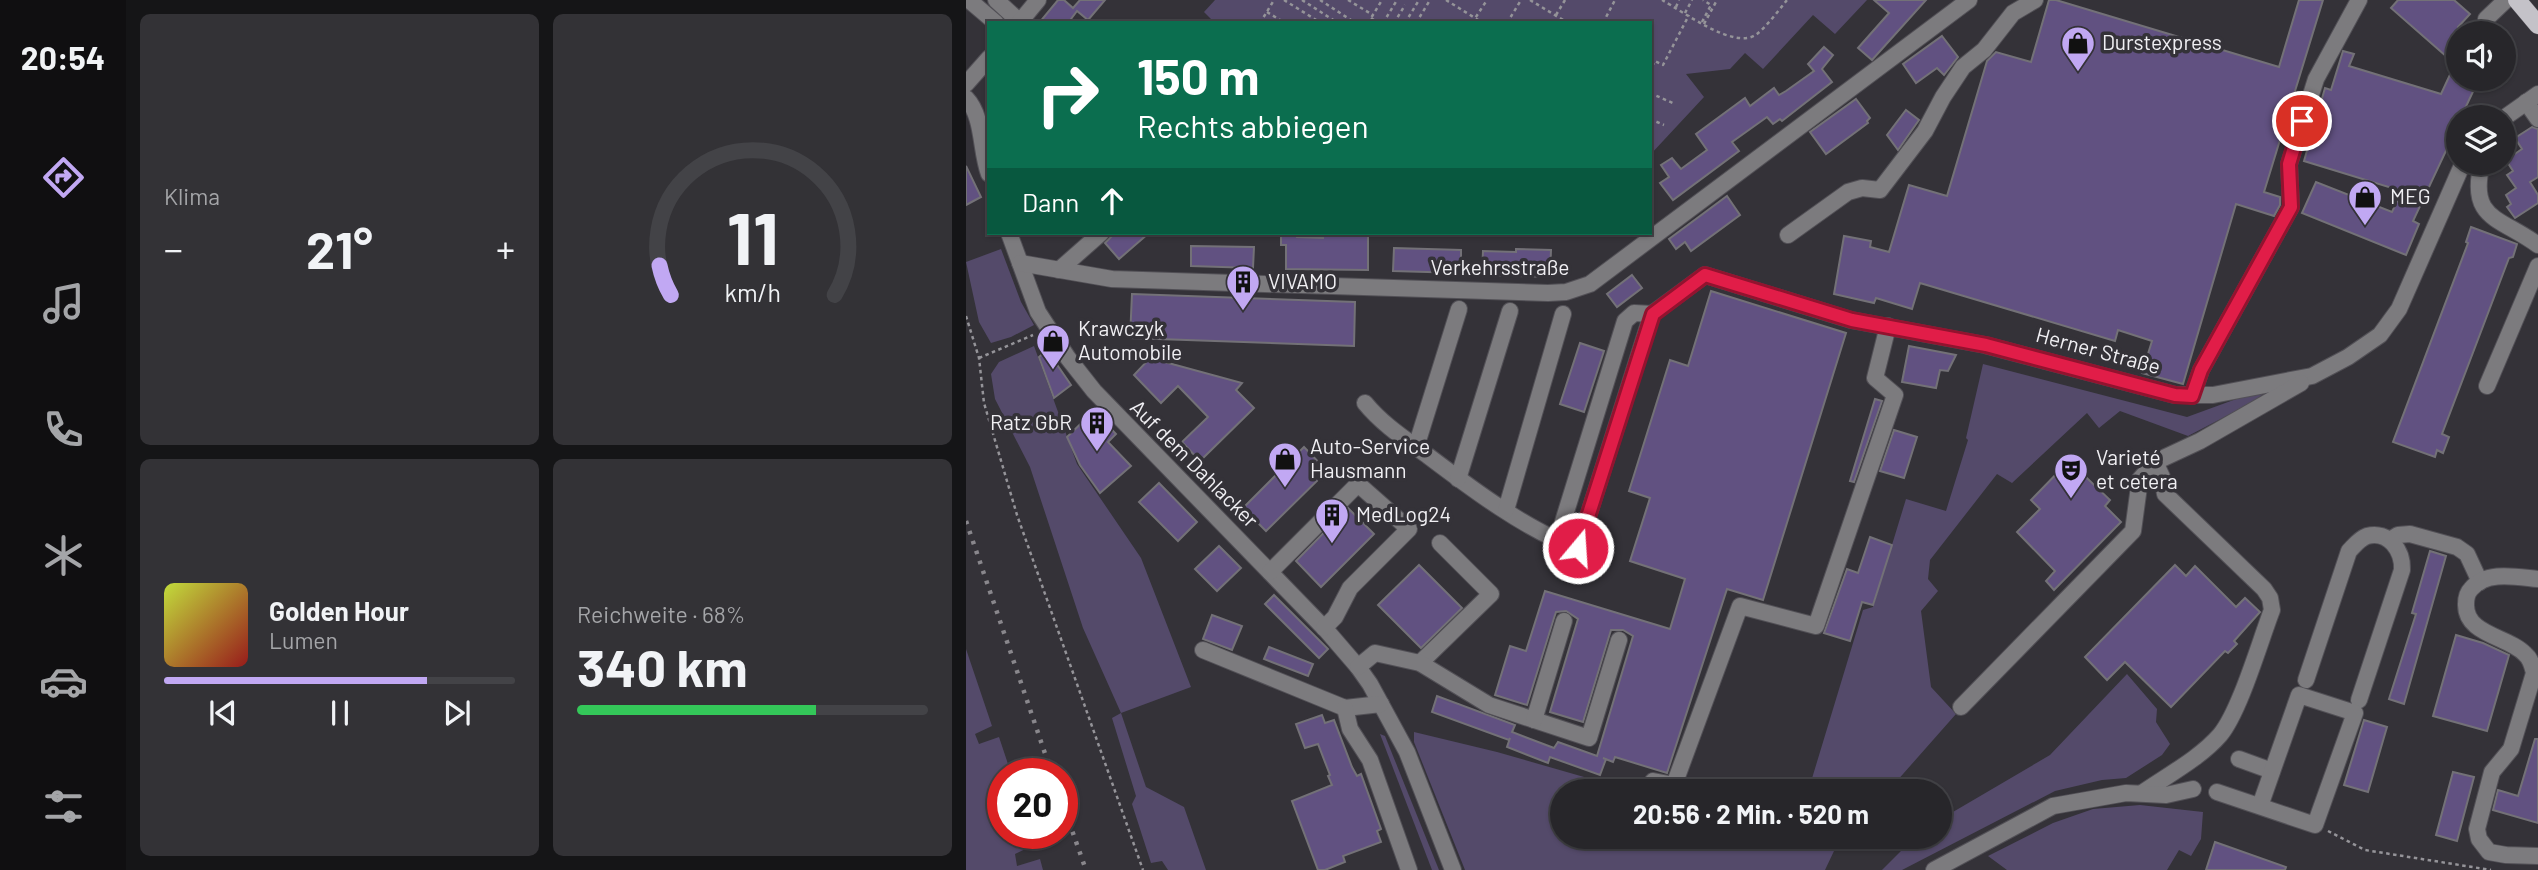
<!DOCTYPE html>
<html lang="de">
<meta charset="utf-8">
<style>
body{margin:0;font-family:Barlow,sans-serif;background:#333236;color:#f1f3f6;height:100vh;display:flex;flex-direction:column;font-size:26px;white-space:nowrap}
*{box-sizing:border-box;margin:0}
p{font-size:23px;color:#a4a5a8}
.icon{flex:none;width:38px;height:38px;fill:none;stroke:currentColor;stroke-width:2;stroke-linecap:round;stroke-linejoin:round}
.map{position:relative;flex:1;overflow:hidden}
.drawer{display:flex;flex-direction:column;gap:14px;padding:14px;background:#151517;width:840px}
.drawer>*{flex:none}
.banner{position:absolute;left:21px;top:21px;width:665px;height:214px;border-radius:0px;box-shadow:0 2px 5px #0004,0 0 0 2px #434347;background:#0b6e4f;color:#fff;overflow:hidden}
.tools{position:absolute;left:1480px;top:21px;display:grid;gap:14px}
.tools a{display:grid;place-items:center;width:70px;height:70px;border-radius:50%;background:#27262a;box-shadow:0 2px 5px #0004,0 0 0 2px #434347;font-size:35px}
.speed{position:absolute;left:21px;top:758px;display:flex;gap:14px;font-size:35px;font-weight:700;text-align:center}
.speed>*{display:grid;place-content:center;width:91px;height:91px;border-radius:50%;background:#27262a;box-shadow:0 2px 5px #0004,0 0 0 2px #434347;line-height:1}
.speed .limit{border:10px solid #d22;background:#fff;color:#111}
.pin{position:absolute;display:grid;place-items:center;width:60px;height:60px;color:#fff;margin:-30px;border:4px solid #fff;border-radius:50%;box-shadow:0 2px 7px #0007}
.me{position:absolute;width:77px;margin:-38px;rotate:18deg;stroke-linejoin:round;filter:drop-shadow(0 0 5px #0008)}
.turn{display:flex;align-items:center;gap:24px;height:147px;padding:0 35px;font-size:32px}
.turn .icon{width:91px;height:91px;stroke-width:2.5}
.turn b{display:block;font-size:49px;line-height:60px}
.then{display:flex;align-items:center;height:66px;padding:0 35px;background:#0003;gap:14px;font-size:26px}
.big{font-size:52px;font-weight:700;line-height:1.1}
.drawer .widget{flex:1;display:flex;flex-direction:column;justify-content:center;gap:10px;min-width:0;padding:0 24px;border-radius:10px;background:#333236}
.drawer .dial{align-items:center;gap:0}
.dial svg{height:182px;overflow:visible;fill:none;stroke:#434347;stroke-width:7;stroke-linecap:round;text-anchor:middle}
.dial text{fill:#f1f3f6;stroke:none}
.song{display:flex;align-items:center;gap:21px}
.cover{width:84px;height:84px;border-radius:10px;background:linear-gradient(135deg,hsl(70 70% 55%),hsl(0 70% 35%))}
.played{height:7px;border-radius:4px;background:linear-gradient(90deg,#c1a8f3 75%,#434347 75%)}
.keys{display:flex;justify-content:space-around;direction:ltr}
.heat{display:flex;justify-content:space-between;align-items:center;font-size:38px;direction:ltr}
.charge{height:10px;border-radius:5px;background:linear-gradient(90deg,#34c759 68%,#434347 0)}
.drawer .tiles{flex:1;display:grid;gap:14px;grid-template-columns:repeat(2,1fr)}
.trip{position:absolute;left:584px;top:779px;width:402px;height:70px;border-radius:35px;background:#27262a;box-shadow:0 2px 5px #0004,0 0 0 2px #434347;font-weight:700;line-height:70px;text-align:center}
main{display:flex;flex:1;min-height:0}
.tab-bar{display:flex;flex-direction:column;width:126px;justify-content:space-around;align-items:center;background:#100f11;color:#a4a5a8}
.tab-bar .icon{width:49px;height:49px}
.tab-bar .on{color:#c1a8f3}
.tab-bar b{font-size:32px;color:#f1f3f6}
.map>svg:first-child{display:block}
</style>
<main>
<nav class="tab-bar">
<b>20:54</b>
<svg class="icon on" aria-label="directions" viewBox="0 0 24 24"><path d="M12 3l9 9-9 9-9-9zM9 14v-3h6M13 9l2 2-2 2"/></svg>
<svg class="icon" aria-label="music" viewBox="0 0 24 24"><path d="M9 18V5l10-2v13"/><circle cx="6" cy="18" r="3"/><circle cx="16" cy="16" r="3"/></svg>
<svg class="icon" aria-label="phone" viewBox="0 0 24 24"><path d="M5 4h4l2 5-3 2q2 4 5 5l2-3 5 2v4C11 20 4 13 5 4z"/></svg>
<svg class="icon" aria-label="climate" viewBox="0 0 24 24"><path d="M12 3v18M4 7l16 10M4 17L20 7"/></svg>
<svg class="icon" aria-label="car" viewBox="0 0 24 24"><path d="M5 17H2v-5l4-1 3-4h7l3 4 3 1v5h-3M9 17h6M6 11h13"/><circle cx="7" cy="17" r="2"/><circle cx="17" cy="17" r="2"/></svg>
<svg class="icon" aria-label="filters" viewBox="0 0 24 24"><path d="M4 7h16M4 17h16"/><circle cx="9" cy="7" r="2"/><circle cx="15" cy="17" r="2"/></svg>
</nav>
<section class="drawer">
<div class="tiles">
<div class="widget"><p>Klima</p>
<div class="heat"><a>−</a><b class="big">21°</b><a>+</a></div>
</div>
<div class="widget dial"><svg viewBox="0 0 100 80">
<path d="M14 69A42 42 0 1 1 86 69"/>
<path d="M14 69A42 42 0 0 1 9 56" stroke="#c1a8f3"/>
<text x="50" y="56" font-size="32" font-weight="700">11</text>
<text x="50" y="72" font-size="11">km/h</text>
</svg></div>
<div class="widget">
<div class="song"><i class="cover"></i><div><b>Golden Hour</b><p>Lumen</p></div></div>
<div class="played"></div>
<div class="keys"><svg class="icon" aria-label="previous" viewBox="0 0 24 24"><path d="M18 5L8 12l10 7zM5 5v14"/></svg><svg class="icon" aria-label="pause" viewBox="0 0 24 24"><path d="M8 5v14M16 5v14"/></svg><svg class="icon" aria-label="next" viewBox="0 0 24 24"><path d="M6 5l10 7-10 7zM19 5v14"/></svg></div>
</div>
<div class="widget"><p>Reichweite · 68%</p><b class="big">340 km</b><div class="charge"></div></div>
</div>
</section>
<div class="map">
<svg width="1572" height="870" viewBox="0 0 1572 870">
<rect width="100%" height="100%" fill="#343238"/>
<g fill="#544a6a">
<path d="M249,0H901L869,34L847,15L797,69L779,53L764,69L720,74L738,97L684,155V23H246L247,21L238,12Z"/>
<path d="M35,249L55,302L68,325L45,337L25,343L13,322L0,262Z"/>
<path d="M68,346L111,464L175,558L225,687L155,713L180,787L218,807L240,870H202L196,861L185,863L166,804L170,796L146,718L155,713L117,628L64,467L29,399L25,374L33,362Z"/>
<path d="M1017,364L1221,417L1284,394L1300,391L1289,401L1222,436L1154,411L1133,428L1121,413L1046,483L1031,474L964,560L962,579L972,591L955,611L965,687L990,714L922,791H839L844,785L897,610L907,607L940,499L980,511L1002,440L1000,438Z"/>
<path d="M0,649L26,726L9,734L13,744L33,737L45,773L37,774V833H66L70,844L49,854L51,866L74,859L77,870H0Z"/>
<path d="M1161,674L1191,709L1190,722L1204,744L1196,755L1160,778L1136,780L1089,791L936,870H916L949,837L975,836V819L1084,755Z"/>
<path d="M448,732L531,752L632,781L707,791H597V836L881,837L868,851L859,870H499L448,742Z"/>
<path d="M414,734L419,736L473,870H466Z"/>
<path d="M1174,805L1237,812L1235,839L1225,856L1213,850L1201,870H1041L1022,856L1087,823L1127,809Z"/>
</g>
<g fill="#615181" stroke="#737177" stroke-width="2">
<path d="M92,0H98L107,8L114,0H139L122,20L111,11L102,23H73Z"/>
<path d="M908,0H960L906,60L892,48L923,13Z"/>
<path d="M1083,0H1090L1313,67L1333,0H1357L1298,192L1314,197V205L1308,216L1270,204L1217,384L1176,373L1186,341L1152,330L1149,341L954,283L946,309L910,298L908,303L868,294L878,236L905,241L904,247L923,252L943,185L981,196L1021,61L1030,52L1065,62Z"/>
<path d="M1432,0H1488L1504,14L1492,27L1493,79H1513L1495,117H1493V123L1447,221L1453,224L1440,255L1336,213L1350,182L1426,212L1436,191L1338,161L1359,88L1365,90L1377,51L1388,54L1383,66L1475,94L1489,64L1425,8Z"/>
<path d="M976,36L992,57L978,75L971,68L950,83L937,64Z"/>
<path d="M858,47L867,55L856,69L866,82L816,121L814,119L807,124L801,117L766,142L773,151L707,200L694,183L703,177L695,165L706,158L715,169L741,150L730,134L779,98L784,106L808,88L813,95L820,91L848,71L842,64Z"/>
<path d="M890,99L904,118L901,121L902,123L860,154L844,132Z"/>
<path d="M940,110L953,120L932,150L921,135Z"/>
<path d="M1566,127L1572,129V177L1564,182L1572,195V203L1549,218L1541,207L1545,204L1540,195L1550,188L1541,175L1547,171L1540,160L1556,149L1549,138Z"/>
<path d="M0,166L15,197L0,205Z"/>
<path d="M761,196L774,215L725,251L719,242L710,249L703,239Z"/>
<path d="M1505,227L1551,244L1547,257L1543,258L1476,434L1483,437L1477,453L1471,450L1469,457L1427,442L1502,243L1500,242Z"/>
<path d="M149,233H183L153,259L139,243Z"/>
<path d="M315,233H331V237L357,238V233H402V270L320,269V245H315Z"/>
<path d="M225,246L288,247L287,268L225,266Z"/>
<path d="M428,248L495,250V273L427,271Z"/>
<path d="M550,249L585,250L584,277L516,275L517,251L550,252Z"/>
<path d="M666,275L676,288L651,307L641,294Z"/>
<path d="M745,291L880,333L797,600L761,589L701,773L649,757L647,762L637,758L640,759L634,775L584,757L582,763L541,747L544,738L543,740L466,712L471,696L549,725L546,732L588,748L592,742L631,756L667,636L657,630H645L617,722L584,712L612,619L600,611L590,612L588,618L561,705L529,695L544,646L560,651L579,591L704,629L719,579L664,561L684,498L663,491L704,360L722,366Z"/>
<path d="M166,294L389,302L388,346L164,338Z"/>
<path d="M614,343L638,351L618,412L594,404Z"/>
<path d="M943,346L990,355L982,371L974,370L970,388L936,382Z"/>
<path d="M81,350L105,385L88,398L73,357Z"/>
<path d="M184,358L276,383L270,390L288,408L234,461L216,442L242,417L212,386L195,403L168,375Z"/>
<path d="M909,399L916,401L888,482L884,481Z"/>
<path d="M128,411L150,434L142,442L165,466L134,493L114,465L101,437Z"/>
<path d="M928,430L951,437L938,478L914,471Z"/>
<path d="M338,447L361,471L300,531L277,508Z"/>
<path d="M1103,461L1144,500L1139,506L1155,522L1088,590L1080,581L1089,571L1051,532L1074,509L1065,500Z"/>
<path d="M193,483L231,522L212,541L173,502Z"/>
<path d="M382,508L408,534L355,587L330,561Z"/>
<path d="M904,537L926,545L907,605L896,602L884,641L858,633L881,569L892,573Z"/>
<path d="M253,546L275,568L251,591L229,569Z"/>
<path d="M1464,551L1480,556L1438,704L1423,699L1450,614L1446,613Z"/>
<path d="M453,565L496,608L455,648L412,605Z"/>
<path d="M1209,565L1220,576L1229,566L1270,607L1279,598L1294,612L1268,641L1271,644L1262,653L1259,651L1205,707L1159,662L1141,680L1119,657Z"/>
<path d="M308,595L362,649L353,658L299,604Z"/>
<path d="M246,615L276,626L266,650L237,639Z"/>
<path d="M1490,635L1517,643L1543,655L1521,731L1467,716Z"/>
<path d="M303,647L347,664L342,676L298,659Z"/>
<path d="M356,715L359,723L368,720L386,767L391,776L395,774L415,829L411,831L415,842L377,856L379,862L359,870H352L326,801L366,785L362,776L364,775L352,744L339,748L330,724Z"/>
<path d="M1398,720L1421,727L1402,792L1378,785Z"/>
<path d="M1569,739H1572V823L1527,810L1532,790L1552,796Z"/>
<path d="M1487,772L1508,777L1491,841L1470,835Z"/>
<path d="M1249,842L1320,867L1319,870H1240Z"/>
</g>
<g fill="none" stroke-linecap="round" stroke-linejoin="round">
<g stroke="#525056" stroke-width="18">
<g id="minor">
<path d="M3,0L30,23"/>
<path d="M30,0L54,22"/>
<path d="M1520,19L1540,0"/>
<path d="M53,23L72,0"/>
<path d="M0,84L23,58"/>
<path d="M0,98C18,117 14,150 23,174"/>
<path d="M1560,102L1572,119"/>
<path d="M1538,118L1572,94"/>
<path d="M1516,163C1502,220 1534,217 1572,245"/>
<path d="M43,233L72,312L102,358L128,391L361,631L392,667L404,684L441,752L487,870"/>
<path d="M822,235L882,192L896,188L914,190L959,131L977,97L997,67L1018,50L1047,13L1069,0"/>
<path d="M54,263L146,279L582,293L600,292L624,284L1003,0"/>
<path d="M93,270L135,233"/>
<path d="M1521,386L1572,266"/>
<path d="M1226,396L1235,370L1325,207L1323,164L1350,79L1393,0"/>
<path d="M399,403C416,424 439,439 461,455C502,486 564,533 612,548L686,314"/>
<path d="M450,447L493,309"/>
<path d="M492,479L544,311"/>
<path d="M540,510L597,314"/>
<path d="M1424,540L1432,535L1444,534L1491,547L1501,554L1514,582"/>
<path d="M591,541L659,321L668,313L686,314L739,275L885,320L1019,345L1209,395H1247L1346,376L1382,357L1414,335L1433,309L1497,163"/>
<path d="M304,572L392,484L443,529L384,588L369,617L358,628"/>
<path d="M1572,579C1551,577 1520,570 1505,589C1501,593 1500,599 1500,604C1499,635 1542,636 1559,654C1565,659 1566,665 1568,673L1545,749L1526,772L1511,829L1513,839L1523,852L1540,855L1572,856"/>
<path d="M237,650L379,708L415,704"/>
<path d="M454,663L525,594L474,543"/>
<path d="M392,667L409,653L454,663L523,705L623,738L653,640"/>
<path d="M1340,680L1383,551C1388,546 1393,539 1401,536C1423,530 1437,551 1436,570L1393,700"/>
<path d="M995,707L1167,531L1174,479L1189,462L1234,441L1335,383"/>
<path d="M379,708L384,729L404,760L443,870"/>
<path d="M568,720L598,621"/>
<path d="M1273,759L1306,771"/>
<path d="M687,781L708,785L774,606L850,626L929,395L909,378L922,326"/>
<path d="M1251,792L1349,825L1389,713L1333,695L1294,806"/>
<path d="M1176,793C1202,775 1234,758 1254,735C1274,711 1294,641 1306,610L1304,598L1298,589L1199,494L1196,477L1189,462"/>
<path d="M968,870L1087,806L1160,793L1200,795L1227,789"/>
</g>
</g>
<g stroke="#525056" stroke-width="19">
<path id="major" d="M1551,0L1572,25"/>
</g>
<g stroke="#959499" stroke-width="2.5" stroke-dasharray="3.5 3.5" stroke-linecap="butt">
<path d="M318,0L355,23"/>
<path d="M336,0L372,23"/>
<path d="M354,0L385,20"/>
<path d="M382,0L407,15"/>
<path d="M480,0L517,23"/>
<path d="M564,0L602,23"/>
<path d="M696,0C718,12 769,51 791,34C802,25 812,11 821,0"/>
<path d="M710,7L713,0"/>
<path d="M301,12L319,23"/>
<path d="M719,13L726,0"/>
<path d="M590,15L599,0"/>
<path d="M405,18L412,23"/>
<path d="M736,22L745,5L737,0"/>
<path d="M294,23L308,0"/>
<path d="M402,23L416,0"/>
<path d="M417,23L431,0"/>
<path d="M428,23L439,5"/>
<path d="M439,23L453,0"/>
<path d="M444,23L446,20"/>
<path d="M450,23L464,0"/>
<path d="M506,23L521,0"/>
<path d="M541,23L555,0"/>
<path d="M637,23L649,0"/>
<path d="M738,24L751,0"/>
<path d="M686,66L689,61L697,65L723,15"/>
<path d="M684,93L709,104"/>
<path d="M684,119L698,125"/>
<path d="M0,316L13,358L18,403L51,515L177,870"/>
<path d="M13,358L67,335"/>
<path d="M1362,831L1399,850L1525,870"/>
</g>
<use href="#minor" stroke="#7c7b7e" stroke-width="16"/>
<use href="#major" stroke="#c4c2c8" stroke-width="18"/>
<g stroke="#89878c" stroke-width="4.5" stroke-dasharray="3.5 7" stroke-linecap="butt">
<path d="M0,521L86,774"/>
<path d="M96,802L120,870"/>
</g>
</g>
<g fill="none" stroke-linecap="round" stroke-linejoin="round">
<g stroke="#92132f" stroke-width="18">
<path id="route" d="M612,548L687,314L739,275L886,320L1020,345L1209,395L1226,396L1235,370L1325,207L1323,164L1336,121"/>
</g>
<use href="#route" stroke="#e11d48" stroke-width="12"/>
</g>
<defs>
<g id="shop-pin" transform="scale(1.75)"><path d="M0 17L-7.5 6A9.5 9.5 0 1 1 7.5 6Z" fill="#c1a8f3" stroke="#343238"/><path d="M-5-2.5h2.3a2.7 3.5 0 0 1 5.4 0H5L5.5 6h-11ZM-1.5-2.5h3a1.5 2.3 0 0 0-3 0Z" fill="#111"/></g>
<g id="building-pin" transform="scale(1.75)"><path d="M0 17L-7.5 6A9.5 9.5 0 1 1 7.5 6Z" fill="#c1a8f3" stroke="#343238"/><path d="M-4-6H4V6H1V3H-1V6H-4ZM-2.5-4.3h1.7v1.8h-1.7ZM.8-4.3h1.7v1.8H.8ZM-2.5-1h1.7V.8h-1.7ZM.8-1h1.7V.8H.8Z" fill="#111"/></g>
<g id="theatre-pin" transform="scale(1.75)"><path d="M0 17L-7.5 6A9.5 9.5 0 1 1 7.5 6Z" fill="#c1a8f3" stroke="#343238"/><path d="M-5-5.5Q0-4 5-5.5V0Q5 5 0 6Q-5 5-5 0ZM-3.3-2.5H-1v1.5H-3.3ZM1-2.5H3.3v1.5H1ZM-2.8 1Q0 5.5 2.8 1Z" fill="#111"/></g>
</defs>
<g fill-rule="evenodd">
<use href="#shop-pin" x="1112" y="43"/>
<use href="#shop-pin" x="1399" y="197"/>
<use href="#building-pin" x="277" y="282"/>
<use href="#shop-pin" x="87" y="341"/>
<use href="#building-pin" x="131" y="423"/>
<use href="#shop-pin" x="319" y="459"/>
<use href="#theatre-pin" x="1105" y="470"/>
<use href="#building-pin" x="366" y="515"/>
</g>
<g text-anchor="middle" stroke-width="7" stroke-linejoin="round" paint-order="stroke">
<g font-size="21" fill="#f0eff3" stroke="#343238" text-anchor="start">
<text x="1136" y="50">Durstexpress</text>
<text x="1424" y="204">MEG</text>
<text x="302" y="289">VIVAMO</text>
<text x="112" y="336">Krawczyk<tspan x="112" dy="24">Automobile</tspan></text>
<text x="106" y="430" text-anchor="end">Ratz GbR</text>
<text x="344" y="454">Auto-Service<tspan x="344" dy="24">Hausmann</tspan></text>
<text x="1130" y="465">Varieté<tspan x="1130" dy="24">et cetera</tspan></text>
<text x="390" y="522">MedLog24</text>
</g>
<g font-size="21" fill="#f0eff3" stroke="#343238">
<text x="534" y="275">Verkehrsstraße</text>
<text transform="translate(1132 351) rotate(15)" y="7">Herner Straße</text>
<text transform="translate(228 464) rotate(45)" y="7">Auf dem Dahlacker</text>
</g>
</g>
</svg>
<div class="tools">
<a><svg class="icon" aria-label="sound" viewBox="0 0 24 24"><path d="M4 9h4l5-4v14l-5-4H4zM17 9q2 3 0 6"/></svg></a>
<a><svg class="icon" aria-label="layers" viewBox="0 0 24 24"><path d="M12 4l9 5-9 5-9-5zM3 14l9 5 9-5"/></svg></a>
</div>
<div class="speed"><div class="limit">20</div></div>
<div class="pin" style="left:1336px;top:121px;background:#d93025"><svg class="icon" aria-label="arrive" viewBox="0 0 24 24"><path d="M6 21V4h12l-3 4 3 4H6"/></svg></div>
<svg class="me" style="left:612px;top:548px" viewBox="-20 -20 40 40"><circle r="17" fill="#e11d48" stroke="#fff" stroke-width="3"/><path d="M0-11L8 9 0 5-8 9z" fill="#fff"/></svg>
<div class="trip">20:56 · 2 Min. · 520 m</div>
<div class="banner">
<div class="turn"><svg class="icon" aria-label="right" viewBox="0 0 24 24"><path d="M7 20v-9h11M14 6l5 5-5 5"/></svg><div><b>150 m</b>Rechts abbiegen</div></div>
<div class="then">Dann<svg class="icon" aria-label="ahead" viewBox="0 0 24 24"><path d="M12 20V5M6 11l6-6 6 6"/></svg></div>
</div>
</div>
</main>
